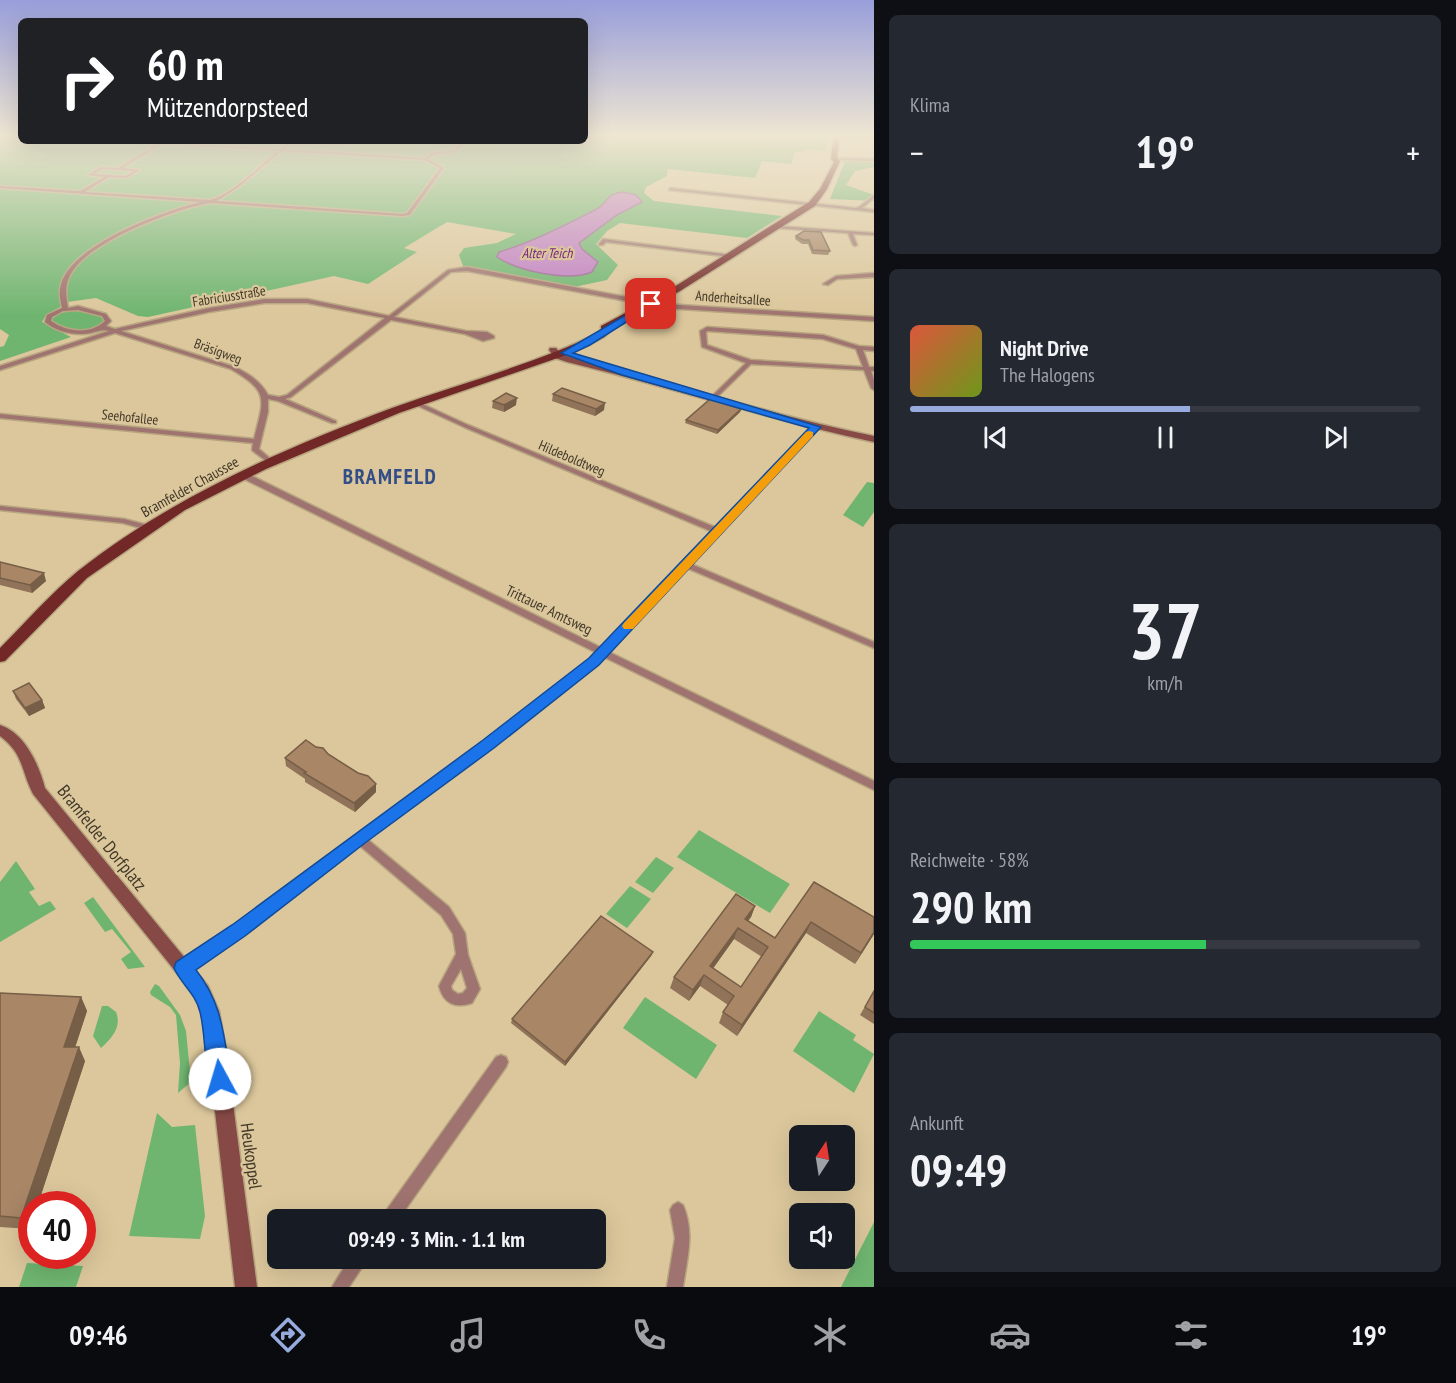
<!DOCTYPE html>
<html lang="de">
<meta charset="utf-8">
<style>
body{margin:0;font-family:"PT Sans Narrow",sans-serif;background:#242831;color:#f1f3f6;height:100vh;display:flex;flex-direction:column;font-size:22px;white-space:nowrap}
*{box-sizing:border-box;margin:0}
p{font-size:20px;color:#9ea1a6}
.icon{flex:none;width:33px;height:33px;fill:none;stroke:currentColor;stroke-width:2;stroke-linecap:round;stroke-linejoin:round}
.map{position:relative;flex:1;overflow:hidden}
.side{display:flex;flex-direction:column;gap:15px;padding:15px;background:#0d0f14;width:582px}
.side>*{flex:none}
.hud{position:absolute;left:18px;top:18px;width:570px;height:126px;border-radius:9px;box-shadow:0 6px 24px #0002;background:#202124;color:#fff;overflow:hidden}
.needle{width:39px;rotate:12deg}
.buttons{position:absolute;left:789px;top:1125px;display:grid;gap:12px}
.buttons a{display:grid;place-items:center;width:66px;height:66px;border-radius:9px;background:#171b24;box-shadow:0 6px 24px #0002;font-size:30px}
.speed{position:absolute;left:18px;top:1191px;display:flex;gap:12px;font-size:30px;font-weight:700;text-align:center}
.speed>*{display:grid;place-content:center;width:78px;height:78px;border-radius:50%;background:#171b24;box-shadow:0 6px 24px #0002;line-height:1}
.speed .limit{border:9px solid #d22;background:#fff;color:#111}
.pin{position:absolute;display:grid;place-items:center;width:51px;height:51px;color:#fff;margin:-26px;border-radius:12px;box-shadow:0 3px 9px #0006}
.me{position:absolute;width:66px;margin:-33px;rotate:354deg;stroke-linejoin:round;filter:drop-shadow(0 0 4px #0008)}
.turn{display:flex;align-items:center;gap:21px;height:126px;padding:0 30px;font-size:27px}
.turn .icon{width:78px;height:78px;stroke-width:2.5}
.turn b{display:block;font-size:42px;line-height:51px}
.big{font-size:45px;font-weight:700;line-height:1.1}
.side .widget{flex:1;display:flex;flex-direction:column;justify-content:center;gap:9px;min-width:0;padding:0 21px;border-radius:9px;background:#242831}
.side .dial{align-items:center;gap:0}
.dial b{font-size:78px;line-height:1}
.song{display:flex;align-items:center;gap:18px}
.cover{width:72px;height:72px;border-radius:9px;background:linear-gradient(135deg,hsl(10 70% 55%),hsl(80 70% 35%))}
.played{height:6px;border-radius:3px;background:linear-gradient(90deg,#97abdf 55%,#363941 55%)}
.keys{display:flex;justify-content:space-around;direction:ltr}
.heat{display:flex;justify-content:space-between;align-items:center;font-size:33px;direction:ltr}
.charge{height:9px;border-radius:4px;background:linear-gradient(90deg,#34c759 58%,#363941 0)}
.trip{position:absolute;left:267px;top:1209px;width:339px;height:60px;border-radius:9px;background:#171b24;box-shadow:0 6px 24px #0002;font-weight:700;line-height:60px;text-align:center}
.dock{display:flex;height:96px;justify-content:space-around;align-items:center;background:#090b0e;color:#9ea1a6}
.dock .icon{width:42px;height:42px}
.dock .on{color:#97abdf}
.dock b{font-size:27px;color:#f1f3f6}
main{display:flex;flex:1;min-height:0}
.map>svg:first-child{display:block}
</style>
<main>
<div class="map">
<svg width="874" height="1287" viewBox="0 0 874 1287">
<rect width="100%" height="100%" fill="#dcc79c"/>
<g fill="#6fb570">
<path d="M0,135H21V141H585V135H828L825,151L805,149L804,152H795L791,164L762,161L755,178L668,169L667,176L646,187L644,193L654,201L782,216L747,238L620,223L607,231L596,244L618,265L607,280L574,287L463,266L459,255L464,248L497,243L516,234L447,222L404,248L417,252L368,284L334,276L148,317L138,316L96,298L60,303V307L46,315L42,322L71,337L0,361V347L4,346L9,335L0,329Z"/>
<path d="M845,161H874V167L855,171L846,185L874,195V201L830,199Z"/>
<path d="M80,310L103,317L105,320C94,337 63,332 51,320L59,313Z"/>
<path d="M867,482L874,483V512L863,527L843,515Z"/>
<path d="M699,830L790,884L770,913L677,857Z"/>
<path d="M656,857L674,868L653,893L635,882Z"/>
<path d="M16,861L35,889L29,892L39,906L50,901L56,909L0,942V882Z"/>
<path d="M630,886L651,899L627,928L606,914Z"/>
<path d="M93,897L145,967L128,969L121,959L131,952L112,929L105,932L84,903Z"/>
<path d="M155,984L159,986L180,1015L186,1031L191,1082L178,1093L180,1063L176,1015L170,1007L151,995L150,992Z"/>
<path d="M645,997L717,1045L696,1079L623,1028Z"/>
<path d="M102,1006H108L116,1012C122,1027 112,1038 101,1048L93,1036Z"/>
<path d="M819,1011L856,1035L853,1040L874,1054L854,1093L793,1051Z"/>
<path d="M157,1113L172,1127L195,1125L205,1216L200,1239L129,1236Z"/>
<path d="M874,1222V1287H841Z"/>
<path d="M27,1263L83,1266L76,1287H19Z"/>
</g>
<path fill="#c07ec4" stroke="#9a6995" stroke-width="1.5" d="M623,192L636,195L642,202L617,215L579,243L582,249L598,262L592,272C568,282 518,271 497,257L499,252C533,242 565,225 597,209C609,202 605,194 623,192Z"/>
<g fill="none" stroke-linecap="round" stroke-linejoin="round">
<g stroke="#b7a580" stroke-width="3">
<g id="street">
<path d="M124,141L280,149L290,141H294L284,149L424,158L432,153L454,150L462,141H466L456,152L434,155L428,159L444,168L410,215L402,216L210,203C174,209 91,241 72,272C64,285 66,294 68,308L78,306L106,314L111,321L106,326L115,329L209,308L265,299H307L389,316L448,270L467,267L664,304L874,317V321L664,308L467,271L451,272L394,317L466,331L487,332L494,336V338L483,341L465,334L391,320L291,397L285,399L336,421V423H332L278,401L268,399V412L259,449L273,461V463H269L253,451L252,450L253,443L0,418V414L254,439C264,399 270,392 231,369L115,333L0,370V366L109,331C102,329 98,331 91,333C75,336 57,332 45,322L47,315L62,308C61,303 59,296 60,290C63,247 164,211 200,202L0,188V186L80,191L104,177L88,175L101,167L118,168L157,144ZM162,144L277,151C258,167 234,193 210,200L85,192L109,177L127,178L140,170L123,168ZM282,151L424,160L440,168L407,213L402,214L217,201L240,186ZM102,169L134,171L126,176L94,174ZM265,303H307L385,318L287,395L279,397L268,395C260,381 249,374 235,367L121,331L209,312ZM78,310L102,316L105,321C90,335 67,332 51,321L52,317L63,311Z"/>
<path d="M834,158L874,159V161L833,160Z"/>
<path d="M670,188L855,208L859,207L874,195V198L862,208L874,210V212L669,190Z"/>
<path d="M777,226L874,233V235L853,234L857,245L855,246L853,245L848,233L775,228Z"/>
<path d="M603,239L731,255L733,256L731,257L606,242L603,245H599V244Z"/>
<path d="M874,273V277L837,279L828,285L823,284L836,276Z"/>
<path d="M707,327L823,335L859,346L874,347V351L863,350L869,367H874V371H871L874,380V390L871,388L864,370L751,364L715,399H711V397L746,363L702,347L700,331ZM708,331L823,339L856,349L863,367L751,360L707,345L706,332Z"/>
<path d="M418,402L468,425L717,528L814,426H818V428L691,564L874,642V648L687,568L609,652L874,781V790L604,657L597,664L493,747L367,839L449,907L465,933L468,955L480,989L472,1003C455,1009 443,1003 439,986L456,954L453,934L441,915L359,845L242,934L187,972L183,974L179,972L177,968L179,964L234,926L485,741L591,660L597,653L240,477V473H246L602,648L713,532L464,427L416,405L415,404ZM461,969L467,988L463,993L458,994L452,990L451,986Z"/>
<path d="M0,506L124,519L151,526L152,528L148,530L123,523L0,510Z"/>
<path d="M501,1055L506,1057L508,1062L506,1067L398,1220H381L383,1215L496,1057Z"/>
<path d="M678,1202L683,1205C695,1233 687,1258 683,1287H667L675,1238L670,1210L673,1205Z"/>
<path d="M350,1258H368L349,1287H332Z"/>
</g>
</g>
<g stroke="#b7a580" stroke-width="3">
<g id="secondary">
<path d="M550,348H556L561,354L573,358C673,383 772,415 874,436V442C771,420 670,387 567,362L555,358L549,350Z"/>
<path d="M0,725C25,733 39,765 45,788L208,986L219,1011L226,1050L257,1287H235L208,1050L201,1011L196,997L33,794C21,771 24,754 0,736Z"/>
</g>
</g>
<g stroke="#b7a580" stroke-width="3">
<path id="primary" d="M834,135H840L837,158L840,161L827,189L815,206L680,291L615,326L604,337L572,353L399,413L266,469L185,510L87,578L5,661L0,662V648C25,623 50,594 78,571C171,498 282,449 392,408C461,383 532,365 598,333L601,330V326L674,287L809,202L820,189L834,162L831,159Z"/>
</g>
<use href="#street" fill="#9f736f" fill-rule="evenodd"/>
<use href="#secondary" fill="#864945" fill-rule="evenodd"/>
<use href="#primary" fill="#722827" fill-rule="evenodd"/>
</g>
<g fill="#907358" fill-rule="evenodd">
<path d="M804,231L830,251L828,255L812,254L808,244H802L795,239L796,236Z"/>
<path d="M553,394L604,410L595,416L552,401Z"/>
<path d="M493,401L516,405L504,412L492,408Z"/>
<path d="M741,409L740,412L717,434L685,423L686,420Z"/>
<path d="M0,562L46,581L32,593L0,585Z"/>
<path d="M13,691L42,700L45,708L29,716L16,699Z"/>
<path d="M328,754L358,773L376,792L355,812L305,782V779L286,766L285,758Z"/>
<path d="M814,882L874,917V934L855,964L806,933L737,1036L719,1023L723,1012L728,1005L700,986L689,1001L670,988L674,977L755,906L751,917L748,921L775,938ZM734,939L762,957L741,987L713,968Z"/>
<path d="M653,952L651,956L565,1066L511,1023L512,1019Z"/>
<path d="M874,991V1024L860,1015Z"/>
<path d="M0,993L81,997L87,1011L75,1047L85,1061L38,1204H32L30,1229L0,1227Z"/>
</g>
<g fill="#765e47">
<path d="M517,398L516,405L504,412V405Z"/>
<path d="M605,403L604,410L595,416L596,409Z"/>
<path d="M741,409L740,412L717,434L718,430Z"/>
<path d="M44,573L46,581L32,593L30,585Z"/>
<path d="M42,700L45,708L29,716L25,708Z"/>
<path d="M376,784V792L355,812L354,803Z"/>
<path d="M755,906L751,917L741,930L745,919Z"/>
<path d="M811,922L806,933L737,1036L742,1025Z"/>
<path d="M738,928L734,939L707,977L710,966Z"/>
<path d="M874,932V934L855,964L861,953Z"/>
<path d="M653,952L651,956L565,1066V1062Z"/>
<path d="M704,975L700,986L689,1001L693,990Z"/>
<path d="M81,997L87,1011L71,1060L64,1047Z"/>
<path d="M79,1047L85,1061L38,1204H32V1223L30,1229L21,1218Z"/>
</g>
<g fill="#a88666" stroke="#765e47" stroke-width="1.5" fill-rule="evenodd">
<path d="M804,231L821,232L830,251L813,250L809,240H803L796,236Z"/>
<path d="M562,388L605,403L596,409L553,394Z"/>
<path d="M506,393L517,398L504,405L493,401Z"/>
<path d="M710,399L741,409L718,430L686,420Z"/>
<path d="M0,562L44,573L30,585L0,578Z"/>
<path d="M29,683L42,700L25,708L13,691Z"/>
<path d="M306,740L316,747L323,748L328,754L358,773L368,776L376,784L354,803L304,773L306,772L285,758Z"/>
<path d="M814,882L874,917V932L861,953L811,922L742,1025L723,1012L734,996L704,975L693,990L674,977L736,894L755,906L745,919L775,938ZM738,928L768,947L741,987L710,966Z"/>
<path d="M601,916L653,952L565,1062L512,1019Z"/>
<path d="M874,991V1013L865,1007Z"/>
<path d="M0,993L81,997L64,1047H79L21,1218L0,1216Z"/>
</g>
<linearGradient id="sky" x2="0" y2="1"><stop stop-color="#989eda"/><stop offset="0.43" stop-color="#efe6d2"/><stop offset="1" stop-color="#efe6d2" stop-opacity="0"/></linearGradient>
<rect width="874" height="315" fill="url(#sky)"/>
<path fill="#1a73e8" stroke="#114b97" stroke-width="1.5" d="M648,302L655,304L590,345L573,353L821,427L599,665L494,748L365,843L245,936L196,970C223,1004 224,1038 231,1079L228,1087L220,1090L213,1087C203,1064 206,1036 200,1012C196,994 181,984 174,968L176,962L232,925L483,740L589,658L809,428L622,375L561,353Z"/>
<path fill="#f59e0b" d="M809,431L813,432V436L633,629H624L622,626L624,623L806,432Z"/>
<g text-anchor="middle" stroke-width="4.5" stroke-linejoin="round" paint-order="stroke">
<g font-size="14" font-style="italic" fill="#78297f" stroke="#dcc79c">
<text x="547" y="258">Alter Teich</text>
</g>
<g font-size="14" fill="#413827" stroke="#dcc79c">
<text transform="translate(229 296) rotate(-9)" y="5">Fabriciusstraße</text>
<text transform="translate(733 298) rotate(4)" y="5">Anderheitsallee</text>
<text transform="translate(218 351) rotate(20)" y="5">Bräsigweg</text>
<text transform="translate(130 417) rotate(6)" y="5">Seehofallee</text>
<text transform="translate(572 458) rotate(23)" y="5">Hildeboldtweg</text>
</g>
<g font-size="15" fill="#413827" stroke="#dcc79c">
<text transform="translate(190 487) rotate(-29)" y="5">Bramfelder Chaussee</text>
<text transform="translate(549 610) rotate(26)" y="5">Trittauer Amtsweg</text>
</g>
<g font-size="18" fill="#413827" stroke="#dcc79c">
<text transform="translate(102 838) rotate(51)" y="6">Bramfelder Dorfplatz</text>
<text transform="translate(251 1156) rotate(82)" y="6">Heukoppel</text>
</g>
<g font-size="21" font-weight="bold" letter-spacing="1.5" fill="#334d86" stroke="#dcc79c">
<text x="390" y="484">BRAMFELD</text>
</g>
</g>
</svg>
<div class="buttons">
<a><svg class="needle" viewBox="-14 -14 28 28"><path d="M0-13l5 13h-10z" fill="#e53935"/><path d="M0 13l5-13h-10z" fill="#9ea1a6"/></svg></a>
<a><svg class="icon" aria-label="sound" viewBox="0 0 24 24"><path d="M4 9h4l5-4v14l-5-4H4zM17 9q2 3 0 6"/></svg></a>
</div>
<div class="speed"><div class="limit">40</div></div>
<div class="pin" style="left:651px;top:304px;background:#d93025"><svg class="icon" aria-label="arrive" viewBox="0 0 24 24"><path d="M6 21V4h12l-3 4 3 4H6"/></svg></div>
<svg class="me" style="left:220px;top:1079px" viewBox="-20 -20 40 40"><circle r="19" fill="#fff"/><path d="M0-13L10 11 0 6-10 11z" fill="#1a73e8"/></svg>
<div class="trip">09:49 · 3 Min. · 1.1 km</div>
<div class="hud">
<div class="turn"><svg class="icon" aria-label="right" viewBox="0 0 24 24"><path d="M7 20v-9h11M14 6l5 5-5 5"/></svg><div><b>60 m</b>Mützendorpsteed</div></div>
</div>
</div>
<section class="side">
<div class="widget"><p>Klima</p>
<div class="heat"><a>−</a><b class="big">19°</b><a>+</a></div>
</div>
<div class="widget">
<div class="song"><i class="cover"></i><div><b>Night Drive</b><p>The Halogens</p></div></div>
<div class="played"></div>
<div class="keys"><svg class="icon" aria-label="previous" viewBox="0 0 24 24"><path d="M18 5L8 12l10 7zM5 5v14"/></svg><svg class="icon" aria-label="pause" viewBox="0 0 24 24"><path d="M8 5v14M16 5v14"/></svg><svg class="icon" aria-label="next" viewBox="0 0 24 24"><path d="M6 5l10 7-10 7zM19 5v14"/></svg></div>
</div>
<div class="widget dial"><b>37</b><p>km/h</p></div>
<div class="widget"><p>Reichweite · 58%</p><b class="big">290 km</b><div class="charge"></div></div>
<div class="widget"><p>Ankunft</p><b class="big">09:49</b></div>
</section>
</main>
<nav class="dock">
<b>09:46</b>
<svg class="icon on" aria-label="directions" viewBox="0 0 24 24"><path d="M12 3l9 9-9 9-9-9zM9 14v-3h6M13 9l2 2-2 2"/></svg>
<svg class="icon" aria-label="music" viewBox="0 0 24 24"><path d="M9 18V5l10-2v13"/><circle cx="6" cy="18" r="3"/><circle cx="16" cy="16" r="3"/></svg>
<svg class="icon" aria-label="phone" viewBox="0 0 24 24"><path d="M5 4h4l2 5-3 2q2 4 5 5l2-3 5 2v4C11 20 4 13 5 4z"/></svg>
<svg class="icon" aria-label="climate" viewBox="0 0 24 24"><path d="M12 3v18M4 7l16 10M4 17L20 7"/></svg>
<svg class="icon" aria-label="car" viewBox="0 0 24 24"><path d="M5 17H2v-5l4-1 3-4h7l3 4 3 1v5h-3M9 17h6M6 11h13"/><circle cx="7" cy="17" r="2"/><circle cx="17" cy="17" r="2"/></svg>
<svg class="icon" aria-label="filters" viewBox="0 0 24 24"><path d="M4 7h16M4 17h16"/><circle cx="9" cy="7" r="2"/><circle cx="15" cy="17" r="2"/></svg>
<b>19°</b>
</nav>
